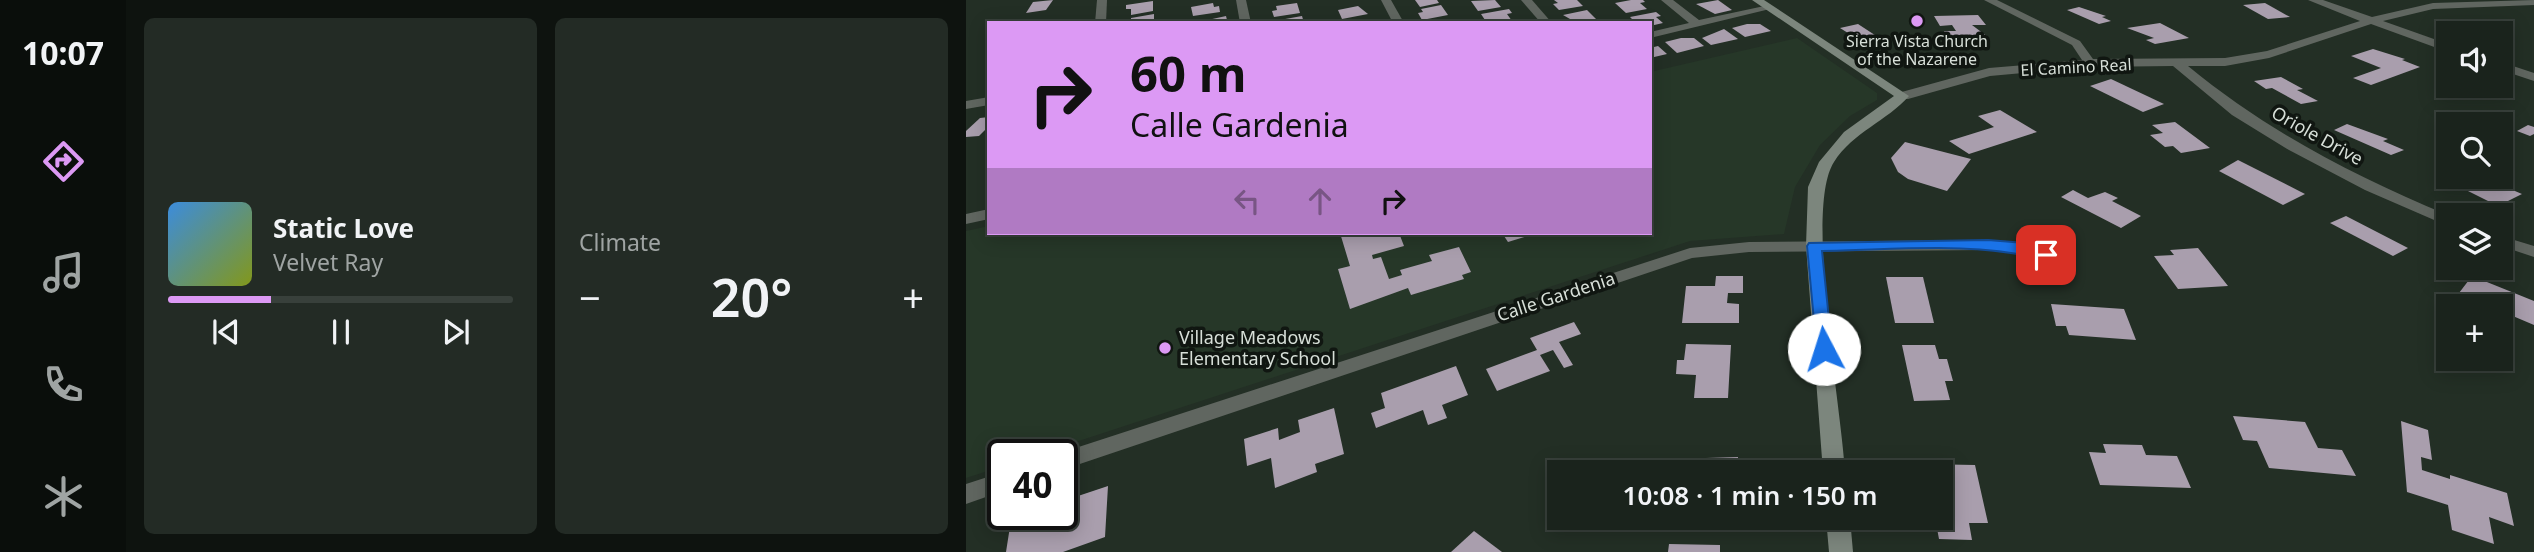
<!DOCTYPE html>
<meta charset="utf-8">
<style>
body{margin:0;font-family:"Noto Sans",sans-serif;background:#232b25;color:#f1f3f6;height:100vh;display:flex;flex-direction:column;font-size:26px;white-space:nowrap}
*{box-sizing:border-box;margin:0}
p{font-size:23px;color:#9fa4a3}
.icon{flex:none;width:38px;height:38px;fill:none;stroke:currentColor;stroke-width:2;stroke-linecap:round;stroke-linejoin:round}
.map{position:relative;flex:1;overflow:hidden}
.drawer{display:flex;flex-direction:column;gap:18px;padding:18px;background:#0e130f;width:840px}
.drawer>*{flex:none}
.guide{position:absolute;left:21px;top:21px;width:665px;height:214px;border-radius:0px;box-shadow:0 4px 18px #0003,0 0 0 2px #38403b;background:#dc99f4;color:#111;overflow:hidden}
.tools{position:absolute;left:1470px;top:21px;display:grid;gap:14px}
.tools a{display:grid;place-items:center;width:77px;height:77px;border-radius:0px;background:#1a231c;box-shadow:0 4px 18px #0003,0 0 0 2px #38403b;font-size:35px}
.speed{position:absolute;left:21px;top:439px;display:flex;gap:14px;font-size:35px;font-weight:700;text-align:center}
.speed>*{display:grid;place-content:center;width:91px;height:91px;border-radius:50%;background:#1a231c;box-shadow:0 4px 18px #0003,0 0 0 2px #38403b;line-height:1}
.speed .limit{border:4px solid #111;border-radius:10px;background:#fff;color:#111}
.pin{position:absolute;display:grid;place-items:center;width:60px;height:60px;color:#fff;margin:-30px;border-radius:14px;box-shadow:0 4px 10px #0006}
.me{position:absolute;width:77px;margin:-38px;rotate:355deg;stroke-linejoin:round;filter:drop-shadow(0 0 5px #0008)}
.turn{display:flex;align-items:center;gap:24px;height:147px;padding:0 28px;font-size:32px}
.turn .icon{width:91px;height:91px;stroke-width:2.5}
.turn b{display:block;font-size:49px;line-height:60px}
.lanes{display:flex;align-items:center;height:66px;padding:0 28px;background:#0003;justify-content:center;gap:35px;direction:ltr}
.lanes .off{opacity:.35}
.big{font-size:52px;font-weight:600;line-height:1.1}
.drawer .widget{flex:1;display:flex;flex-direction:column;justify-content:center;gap:10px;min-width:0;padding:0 24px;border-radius:10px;background:#232b25}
.song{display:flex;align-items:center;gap:21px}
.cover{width:84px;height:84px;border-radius:10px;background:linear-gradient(135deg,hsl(210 70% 55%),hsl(70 70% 35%))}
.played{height:7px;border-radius:4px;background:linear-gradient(90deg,#dc99f4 30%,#38403b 30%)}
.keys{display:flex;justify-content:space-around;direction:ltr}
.heat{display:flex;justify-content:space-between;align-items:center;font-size:38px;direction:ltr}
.drawer .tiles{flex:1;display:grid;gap:18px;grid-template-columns:repeat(2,1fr)}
.trip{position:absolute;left:581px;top:460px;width:406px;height:70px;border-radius:0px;background:#1a231c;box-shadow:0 4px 18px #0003,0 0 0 2px #38403b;font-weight:600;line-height:70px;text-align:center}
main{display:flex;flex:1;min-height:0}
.tab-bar{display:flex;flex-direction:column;width:126px;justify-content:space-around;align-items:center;background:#0a0e0b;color:#9fa4a3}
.tab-bar .icon{width:49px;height:49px}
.tab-bar .current{color:#dc99f4}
.tab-bar b{font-size:32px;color:#f1f3f6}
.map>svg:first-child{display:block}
</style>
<main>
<nav class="tab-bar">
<b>10:07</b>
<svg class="icon current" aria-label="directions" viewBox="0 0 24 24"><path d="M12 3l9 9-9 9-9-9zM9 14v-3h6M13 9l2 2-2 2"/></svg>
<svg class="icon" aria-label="music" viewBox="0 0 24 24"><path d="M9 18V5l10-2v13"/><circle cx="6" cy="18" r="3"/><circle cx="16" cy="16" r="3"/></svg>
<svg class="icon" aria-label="phone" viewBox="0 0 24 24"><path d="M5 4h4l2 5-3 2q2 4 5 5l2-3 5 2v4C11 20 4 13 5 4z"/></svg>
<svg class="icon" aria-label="climate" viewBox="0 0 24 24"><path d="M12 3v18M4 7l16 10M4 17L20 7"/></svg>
</nav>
<section class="drawer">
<div class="tiles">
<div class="widget">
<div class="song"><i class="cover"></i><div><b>Static Love</b><p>Velvet Ray</p></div></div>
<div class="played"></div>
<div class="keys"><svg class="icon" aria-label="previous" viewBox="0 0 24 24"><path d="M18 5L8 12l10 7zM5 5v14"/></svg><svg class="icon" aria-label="pause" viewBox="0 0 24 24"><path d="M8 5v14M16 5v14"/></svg><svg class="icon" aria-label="next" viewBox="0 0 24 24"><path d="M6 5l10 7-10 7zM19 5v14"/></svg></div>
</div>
<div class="widget"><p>Climate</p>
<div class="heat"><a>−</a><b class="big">20°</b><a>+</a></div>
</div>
</div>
</section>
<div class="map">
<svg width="1568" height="552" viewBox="0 0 1568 552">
<rect width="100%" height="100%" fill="#232f25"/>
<path fill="#263728" d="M831,38L911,93V100L884,116L854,145L829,187L818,234L724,241L70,455H37V466L0,478V231L23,226V233H684V72Z"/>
<g fill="#a99ead">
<path d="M87,0L80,10L60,13L67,2Z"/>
<path d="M449,0H471L473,3L454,7Z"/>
<path d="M529,0L535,7L512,11L505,1Z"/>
<path d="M588,0H611L617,6L593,10L587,4L592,3Z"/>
<path d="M665,0H677L679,2L674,3L681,9L660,13L649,3Z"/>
<path d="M752,0L766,10L749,14L730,4Z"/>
<path d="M187,1V11L165,15V9H160V5Z"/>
<path d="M247,3L248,7L253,6L254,12L227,16L225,7Z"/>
<path d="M331,3L334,13L308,17L306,11L311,10L310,6Z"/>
<path d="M1299,3L1324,17L1302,19L1277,5Z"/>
<path d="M475,5L482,15L456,20L452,13L457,12L455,9Z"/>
<path d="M392,6L402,14L376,19L372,10Z"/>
<path d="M1113,7L1140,16L1136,17L1145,21L1133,24L1101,10Z"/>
<path d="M543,9L546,13L541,14L546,21L535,23H521L515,14Z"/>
<path d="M621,10L632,21L611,23L597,15Z"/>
<path d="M690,12L695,16L690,17L697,23L684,26V23H670L664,17Z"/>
<path d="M188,14V23H165V18Z"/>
<path d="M1012,15L1020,25H1006L1022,37L983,39L978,31H990L986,25L974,26L968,16Z"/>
<path d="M260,16L261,20L255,23H228Z"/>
<path d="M336,16L338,23H308V21Z"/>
<path d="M1499,19L1532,30L1528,32L1530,33H1518L1482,25Z"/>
<path d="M1194,23L1223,38L1189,44L1180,40L1188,38L1161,28Z"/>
<path d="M781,24H794L805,31L779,37L766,28Z"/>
<path d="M892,24L918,41L901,45L874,28Z"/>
<path d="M758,29L772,39L745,45L736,38Z"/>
<path d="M715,38H728L738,46L711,53L699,42Z"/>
<path d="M692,46L701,54L684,58V48Z"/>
<path d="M1407,49L1439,59L1436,60L1454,67L1405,85L1387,78L1415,68L1385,56Z"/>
<path d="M1315,77L1337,89L1331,90L1352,101L1335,104L1306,88L1300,89L1288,81Z"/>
<path d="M1145,79L1198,104L1177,112L1124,86Z"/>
<path d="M1494,86H1523L1541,92L1529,97Z"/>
<path d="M1034,110L1071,132L1003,154L983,141L1028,127L1012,116Z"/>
<path d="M23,117V126L13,136L0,137V131L14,118Z"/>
<path d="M1209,122L1244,148L1215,153L1207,146L1199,147L1184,135L1197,133L1186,125Z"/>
<path d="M1381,124L1422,139L1417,141L1438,150L1425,155L1368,130Z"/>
<path d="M1562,125L1568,127V134L1564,136L1551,131Z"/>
<path d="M939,142L1005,159L981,191L942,179L932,172L925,158Z"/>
<path d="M1272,160L1339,194L1317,205L1253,171Z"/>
<path d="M1482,169V177H1516L1556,194L1532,206L1470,175Z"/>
<path d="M1107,190L1122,198L1139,192L1152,198L1146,201L1175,216L1155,228L1095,197Z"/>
<path d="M1380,216L1442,248L1427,256L1364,223Z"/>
<path d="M374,233H433L438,246L406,255L407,259L415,257L423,279L436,275L434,270L466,261L463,255L493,247L505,272L496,275L498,279L445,295L442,288L384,309L372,269L384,266Z"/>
<path d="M536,233H571L542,242Z"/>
<path d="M1232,248L1262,286L1212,289L1188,256L1208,255L1204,250Z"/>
<path d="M750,276H777V293H762L761,303L773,304V323H716L720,286H749Z"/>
<path d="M1506,276L1568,301V325L1535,311V306H1525L1493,293Z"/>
<path d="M920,277H957L968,323H929Z"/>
<path d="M1085,304L1158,309L1170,340L1103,335L1100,326H1090Z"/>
<path d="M608,322L615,334L593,342L607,365L598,368L587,350L574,355L584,371L531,391L520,369L571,350L564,338Z"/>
<path d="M720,344L765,345L762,398H728L730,375L710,374L711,360H718Z"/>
<path d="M936,345H969L973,359H981L987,381H979L984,400L948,401Z"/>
<path d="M490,366L502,395L476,405L481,418L462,425L457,410L410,428L405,413L419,408L415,393Z"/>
<path d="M368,408L378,454L349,464L351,472L309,488L305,458L281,466L278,439L312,428L313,440L334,432L332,420Z"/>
<path d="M1267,416L1339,422L1352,448L1376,450L1390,476L1303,468L1291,441L1277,440Z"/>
<path d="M1435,421L1462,430L1466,460L1455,457L1456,470L1484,479V475L1541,493L1548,526L1523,517L1528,544L1486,530L1482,505L1441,492Z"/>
<path d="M1137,444L1176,445L1180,455L1211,456L1225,488L1134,485L1123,452L1140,453Z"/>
<path d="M772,457V472H740V458Z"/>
<path d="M956,464L1009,465L1022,523H1003L1006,540L973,539L969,518H975V472H957Z"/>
<path d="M142,486L139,537L97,552H40L45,520L61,514H74L73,519L96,514V511L109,507V497Z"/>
<path d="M508,531L536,552H485Z"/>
<path d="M703,544L754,545V552H702Z"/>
</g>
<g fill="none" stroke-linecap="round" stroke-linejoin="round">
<g fill="#606660" fill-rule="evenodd">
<path d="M131,0H141L140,23H129Z"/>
<path d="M270,0H280L285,23H274Z"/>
<path d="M415,0H425L438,23H427Z"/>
<path d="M555,0H566L586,23H575Z"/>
<path d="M695,0H707L733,20L803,5L808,8L684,38V32L723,23Z"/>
<path d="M1018,0H1031L1114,41L1127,59L1259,58L1301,51L1394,21L1342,0H1357L1406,17L1467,3L1568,0V5L1467,9L1417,21L1482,44V52L1405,24L1303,58L1259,66H1222C1301,131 1388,176 1482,215V226L1399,190L1323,150L1266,115L1207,66L1124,67L1024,76L942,99H932V93L1023,68L1116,60L1106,45Z"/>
<path d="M1535,62L1568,73V81L1535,70Z"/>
<path d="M23,97V105L0,109V101Z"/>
<path d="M23,209V219L0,224V214Z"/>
<path d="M1535,236L1568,246V257L1535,246Z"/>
<path d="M1022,240L1059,243L1107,257L1110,261L1101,266L1057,253L1022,250L783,252L726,258L96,470V455H88L724,248L783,242Z"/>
<path d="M37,472V491L0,504V484Z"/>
</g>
<g fill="#7c867d" fill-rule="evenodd">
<path d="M786,0H798L943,96C921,121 887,132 868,162C838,208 876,409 879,472H857L840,246L842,187L853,162L878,132L928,96Z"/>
<path d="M860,518H884L887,552H863Z"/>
</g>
</g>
<path fill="#1a73e8" stroke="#114b97" stroke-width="2" d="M1022,240L1059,243L1088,255L1080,260C1009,241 930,250 856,251L866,349L858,355L851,353L841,246L843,243Z"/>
<g fill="#dc99f4" stroke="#101611" stroke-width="2.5">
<circle cx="951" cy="21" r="7"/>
<circle cx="199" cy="348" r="7"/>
</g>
<g text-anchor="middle" stroke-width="7" stroke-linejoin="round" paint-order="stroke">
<g font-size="16" fill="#d7dfd8" stroke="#101611">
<text x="951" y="47">Sierra Vista Church<tspan x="951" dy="18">of the Nazarene</tspan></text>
</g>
<g font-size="16" fill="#d7dfd8" stroke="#101611">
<text transform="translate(1110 67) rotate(-3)" y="6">El Camino Real</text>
</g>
<g font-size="18" fill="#d7dfd8" stroke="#101611">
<text transform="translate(1351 136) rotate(29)" y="6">Oriole Drive</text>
<text transform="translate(590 297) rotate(-18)" y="6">Calle Gardenia</text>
</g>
<g font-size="18" fill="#d7dfd8" stroke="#101611" text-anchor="start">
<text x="213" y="344">Village Meadows<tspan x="213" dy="21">Elementary School</tspan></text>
</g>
</g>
</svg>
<div class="tools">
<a><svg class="icon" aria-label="sound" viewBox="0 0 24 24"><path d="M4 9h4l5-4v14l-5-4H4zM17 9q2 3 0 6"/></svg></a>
<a><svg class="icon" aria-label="search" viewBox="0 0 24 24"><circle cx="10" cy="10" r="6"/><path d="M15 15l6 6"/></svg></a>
<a><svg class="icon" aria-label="layers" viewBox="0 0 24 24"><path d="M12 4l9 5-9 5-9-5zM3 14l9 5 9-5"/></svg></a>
<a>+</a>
</div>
<div class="speed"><div class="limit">40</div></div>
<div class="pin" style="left:1080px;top:255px;background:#d93025"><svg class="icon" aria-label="arrive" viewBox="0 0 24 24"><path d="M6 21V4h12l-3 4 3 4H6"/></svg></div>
<svg class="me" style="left:858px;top:349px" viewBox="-20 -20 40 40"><circle r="19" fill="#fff"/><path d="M0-13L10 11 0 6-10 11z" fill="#1a73e8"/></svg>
<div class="trip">10:08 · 1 min · 150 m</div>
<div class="guide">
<div class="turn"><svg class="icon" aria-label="right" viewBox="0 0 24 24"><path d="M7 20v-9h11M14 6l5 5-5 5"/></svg><div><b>60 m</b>Calle Gardenia</div></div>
<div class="lanes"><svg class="icon off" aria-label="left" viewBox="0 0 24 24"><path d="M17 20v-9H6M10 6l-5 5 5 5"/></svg><svg class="icon off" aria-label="ahead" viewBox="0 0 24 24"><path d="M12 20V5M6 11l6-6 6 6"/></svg><svg class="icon" aria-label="right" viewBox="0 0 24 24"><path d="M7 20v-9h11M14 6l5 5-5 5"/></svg></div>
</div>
</div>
</main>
